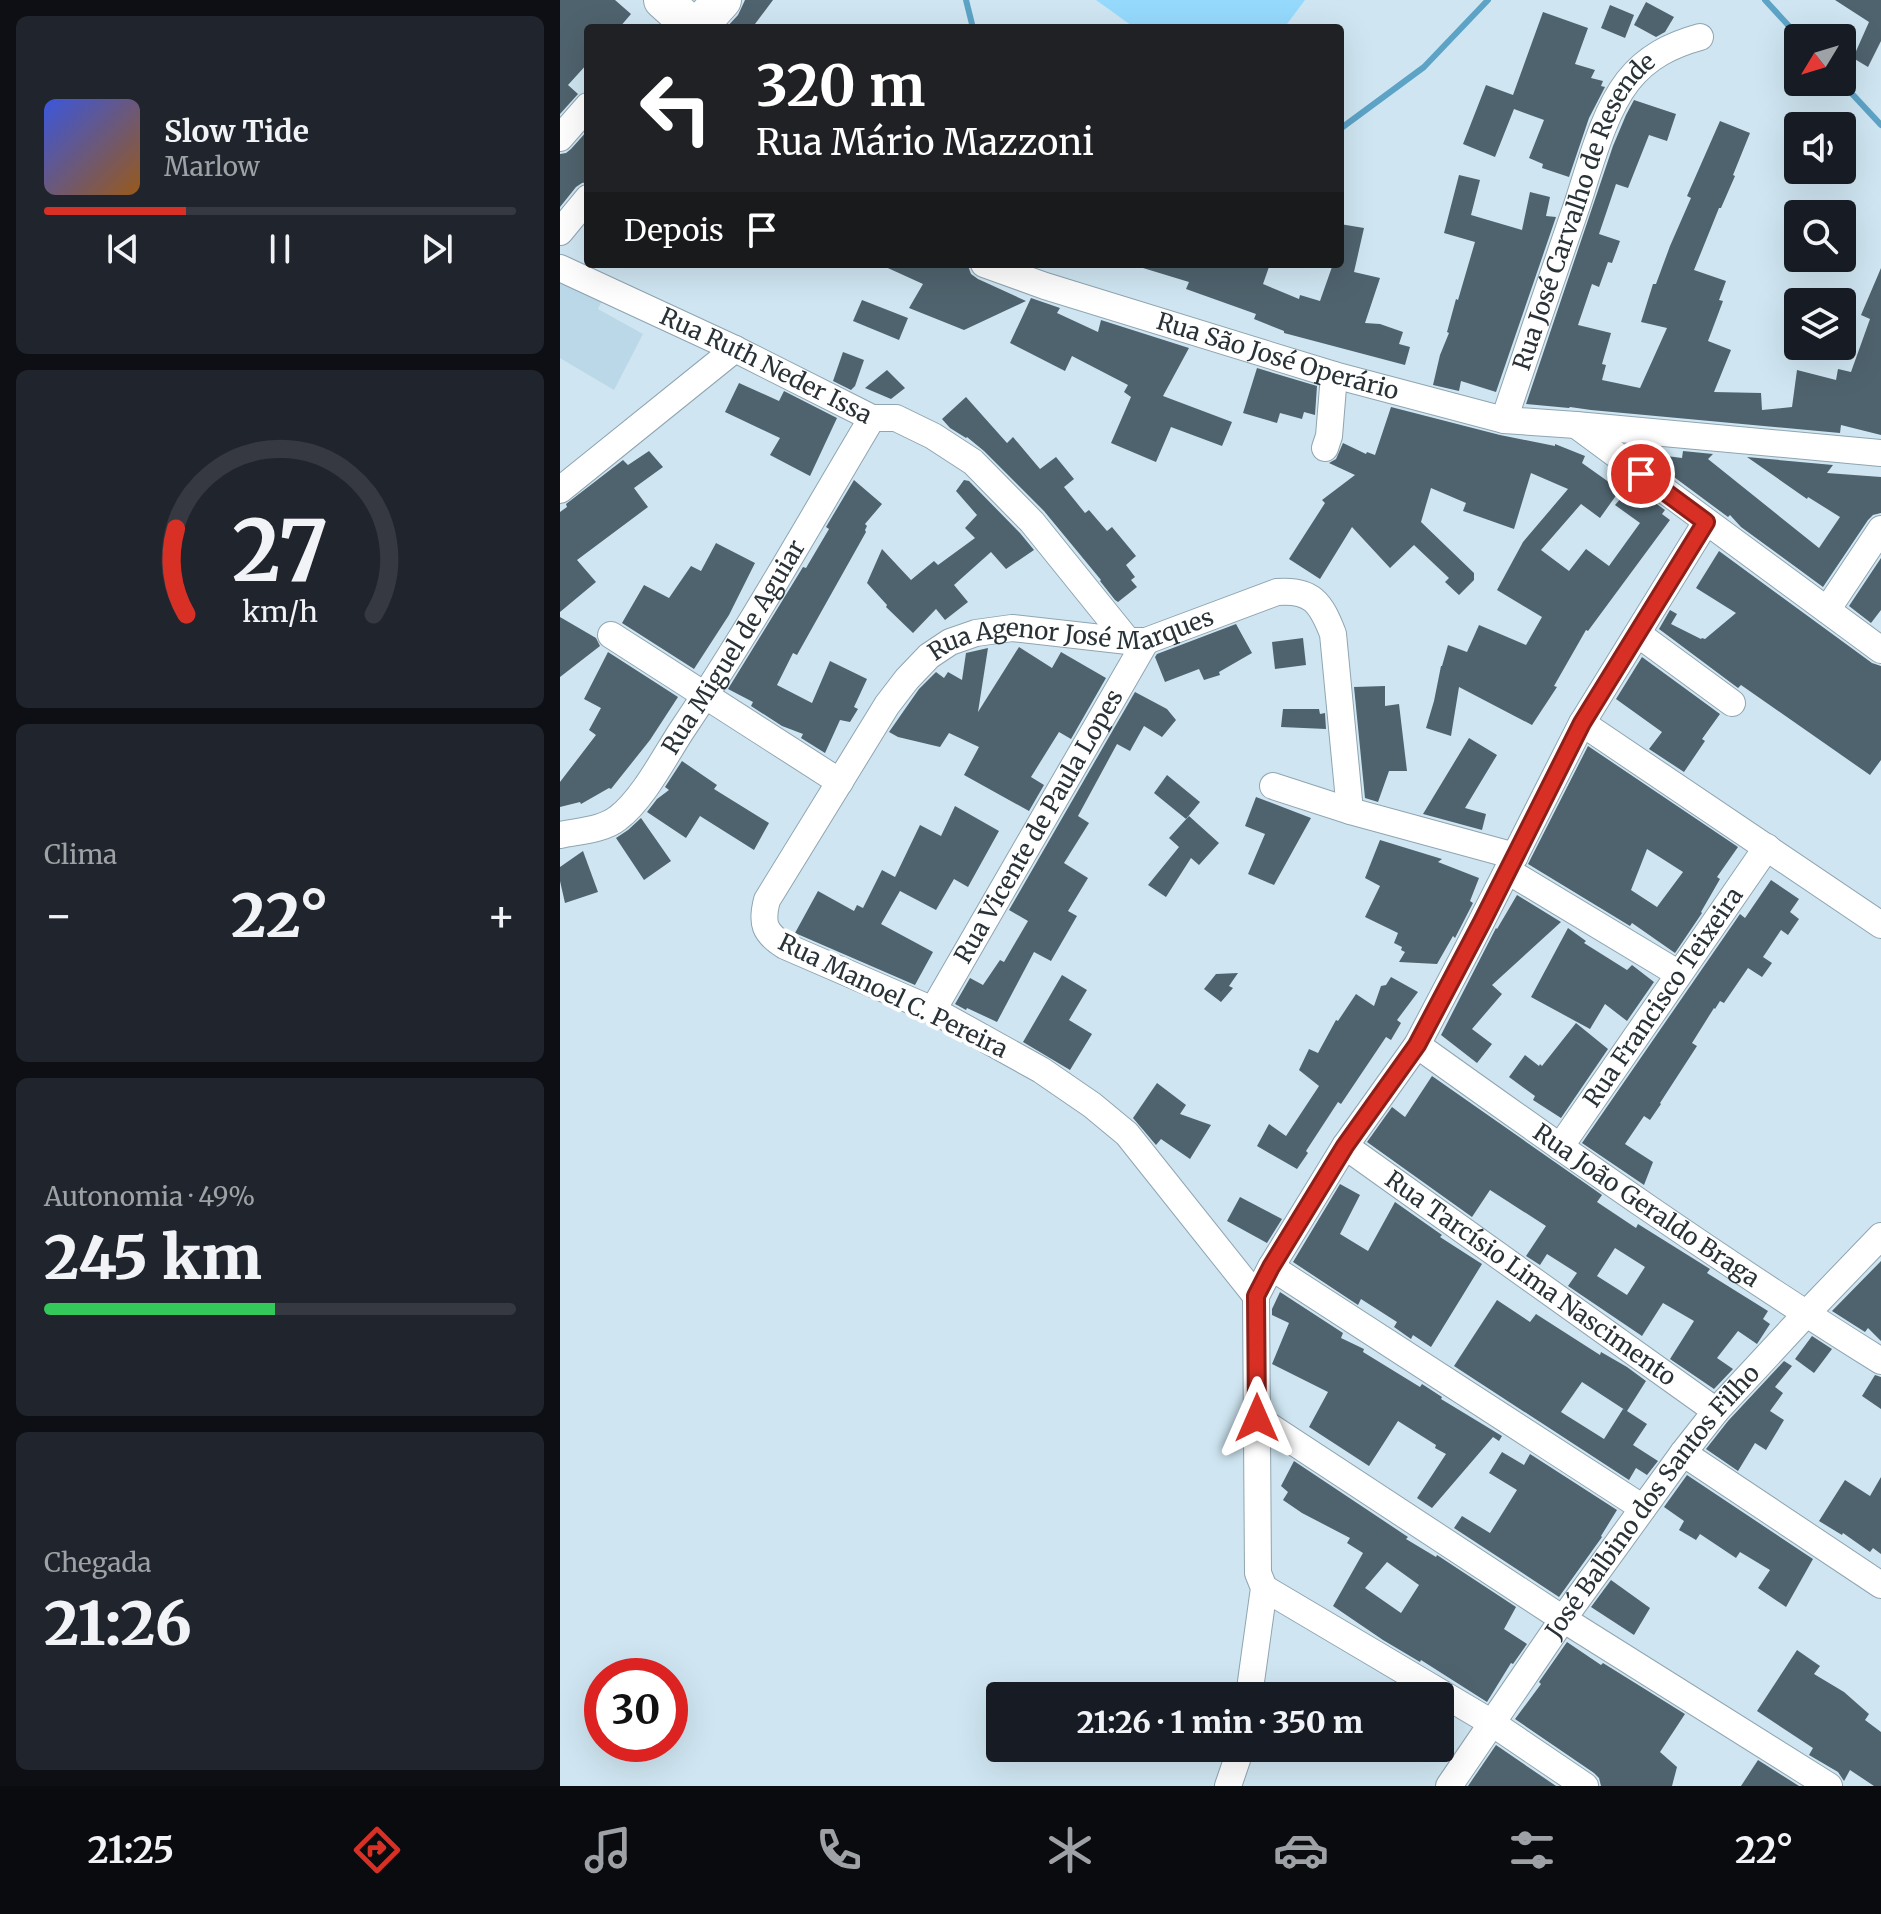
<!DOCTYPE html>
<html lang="pt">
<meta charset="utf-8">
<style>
body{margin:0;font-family:Merriweather,serif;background:#20242c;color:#f1f3f6;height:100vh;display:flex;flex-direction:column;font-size:30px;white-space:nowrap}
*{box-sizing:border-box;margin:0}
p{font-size:26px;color:#9ea1a6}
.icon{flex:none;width:44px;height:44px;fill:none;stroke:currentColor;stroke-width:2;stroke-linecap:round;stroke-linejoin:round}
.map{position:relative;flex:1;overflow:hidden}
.side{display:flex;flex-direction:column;gap:16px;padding:16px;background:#0d0f14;width:560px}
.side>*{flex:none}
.top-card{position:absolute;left:24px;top:24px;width:760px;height:244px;border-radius:8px;box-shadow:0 8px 32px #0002;background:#202124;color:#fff;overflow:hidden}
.needle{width:52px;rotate:232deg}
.controls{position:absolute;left:1224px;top:24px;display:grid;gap:16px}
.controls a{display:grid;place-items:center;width:72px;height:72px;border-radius:8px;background:#171b24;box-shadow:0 8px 32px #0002;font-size:40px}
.speed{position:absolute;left:24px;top:1658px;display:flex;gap:16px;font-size:40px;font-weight:700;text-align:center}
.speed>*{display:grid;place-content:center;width:104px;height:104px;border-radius:50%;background:#171b24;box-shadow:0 8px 32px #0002;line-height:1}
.speed .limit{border:12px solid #d22;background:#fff;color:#111}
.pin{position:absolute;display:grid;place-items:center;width:68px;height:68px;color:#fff;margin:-34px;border:4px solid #fff;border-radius:50%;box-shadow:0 2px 8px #0007}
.me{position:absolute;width:88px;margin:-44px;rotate:0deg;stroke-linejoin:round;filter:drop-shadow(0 0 6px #0008)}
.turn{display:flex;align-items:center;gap:28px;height:168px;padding:0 40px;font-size:36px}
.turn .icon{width:104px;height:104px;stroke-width:2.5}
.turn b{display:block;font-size:56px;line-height:68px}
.then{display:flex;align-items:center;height:76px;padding:0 40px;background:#0003;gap:16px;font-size:30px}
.big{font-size:60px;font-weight:800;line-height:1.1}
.side .widget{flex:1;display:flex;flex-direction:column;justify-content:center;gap:12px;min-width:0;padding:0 28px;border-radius:12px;background:#20242c}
.side .dial{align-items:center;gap:0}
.dial svg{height:208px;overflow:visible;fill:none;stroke:#363941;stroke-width:7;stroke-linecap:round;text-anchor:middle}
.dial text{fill:#f1f3f6;stroke:none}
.song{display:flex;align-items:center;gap:24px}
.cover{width:96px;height:96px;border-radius:12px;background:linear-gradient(135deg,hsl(230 70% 55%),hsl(30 70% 35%))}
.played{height:8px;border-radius:4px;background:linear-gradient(90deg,#d93025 30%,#363941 30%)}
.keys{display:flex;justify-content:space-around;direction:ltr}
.heat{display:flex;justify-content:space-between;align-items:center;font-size:44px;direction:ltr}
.charge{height:12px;border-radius:6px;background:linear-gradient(90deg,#34c759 49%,#363941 0)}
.trip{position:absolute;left:426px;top:1682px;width:468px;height:80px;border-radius:8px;background:#171b24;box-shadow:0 8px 32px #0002;font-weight:800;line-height:80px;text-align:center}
.dock{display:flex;height:128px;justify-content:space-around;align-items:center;background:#090b0e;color:#9ea1a6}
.dock .icon{width:56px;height:56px}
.dock .active{color:#d93025}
.dock b{font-size:36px;color:#f1f3f6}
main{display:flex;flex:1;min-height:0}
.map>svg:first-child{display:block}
</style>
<main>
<section class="side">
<div class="widget">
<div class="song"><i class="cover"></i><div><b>Slow Tide</b><p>Marlow</p></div></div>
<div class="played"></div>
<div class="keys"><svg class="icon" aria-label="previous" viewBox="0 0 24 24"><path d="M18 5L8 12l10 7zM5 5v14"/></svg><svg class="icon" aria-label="pause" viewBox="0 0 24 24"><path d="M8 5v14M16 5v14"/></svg><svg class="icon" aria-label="next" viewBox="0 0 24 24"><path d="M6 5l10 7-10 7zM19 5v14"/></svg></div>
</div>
<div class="widget dial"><svg viewBox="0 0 100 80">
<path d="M14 69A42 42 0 1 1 86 69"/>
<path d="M14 69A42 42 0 0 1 10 36" stroke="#d93025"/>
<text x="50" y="56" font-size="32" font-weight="700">27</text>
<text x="50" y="72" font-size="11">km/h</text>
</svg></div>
<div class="widget"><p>Clima</p>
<div class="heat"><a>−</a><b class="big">22°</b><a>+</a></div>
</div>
<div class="widget"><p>Autonomia · 49%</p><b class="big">245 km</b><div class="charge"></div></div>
<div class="widget"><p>Chegada</p><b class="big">21:26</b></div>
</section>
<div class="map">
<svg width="1321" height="1786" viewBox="0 0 1321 1786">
<rect width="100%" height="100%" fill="#cfe6f2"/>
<path fill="#bad8e8" d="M0,276L44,296L38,309L83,334L54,390L0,358Z"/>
<path fill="#95dafd" d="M536,0H745L724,28H575Z"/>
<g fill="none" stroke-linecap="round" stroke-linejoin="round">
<g stroke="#5ca3c6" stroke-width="6">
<path d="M406,0L413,28"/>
<path d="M1205,0L1240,38"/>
<path d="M1281,82L1321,125"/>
<path d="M780,129L864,67L928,0"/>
</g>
</g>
<g fill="#4f636e" fill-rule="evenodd">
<path d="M0,0H55L71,14L59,28H28V63L8,85L18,94L0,114Z"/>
<path d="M185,0H213L192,28H166L178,15Z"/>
<path d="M1275,0H1321V41L1308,67L1293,58L1309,22Z"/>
<path d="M1086,2L1114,17L1105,32L1096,37L1074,25Z"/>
<path d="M1050,5L1074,15L1065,38L1041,28Z"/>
<path d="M983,12L1028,28L1015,64L1035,70L1031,78L1043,81L1041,86L1045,87L1029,118L1009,177L982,168L983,164L969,158L984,120L954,109L935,157L903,144L926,85L953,95Z"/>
<path d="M1074,100L1116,114L1107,141L1089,135L1068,188L1056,184L1039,234L1060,241L1052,263L1048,262L1039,287L1032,284L1018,325L1051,333L1042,364L1046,365L1042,380L1080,388L1107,328L1081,322L1093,284H1096L1110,246L1131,198L1127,196L1160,121L1190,133L1173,175L1175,176L1161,208H1159L1134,270L1166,281L1159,300L1163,301L1148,341L1171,350L1154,392L1201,393L1202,410L1232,407L1237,370L1276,380L1278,369L1291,372L1310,319L1301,315L1321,268V435L1281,425L1280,433L1031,410L1010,407L1009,408L966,404L1053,146L1066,115Z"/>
<path d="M28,130V182L22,183L16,187L0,207V154L6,153L11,149Z"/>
<path d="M899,175L920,180L911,215L962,230L970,192L990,197L986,216L996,217L936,392L901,381L899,391L873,385L880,355L889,333L887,332L896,299L898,300L915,242L884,233Z"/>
<path d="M780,224L804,228L794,272L820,278L805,323L820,324L843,332L839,344L850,347L845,365L724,333V331L694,319L696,314L626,289L629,282L583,268V264H710L703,284L739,299L740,295L760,301L773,264H780Z"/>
<path d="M319,264H405L408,266L411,274L418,279L466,301L404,330L349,308L363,284Z"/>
<path d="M471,298L500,308L497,313L538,332L541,320L629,348L603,396L672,422L662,446L611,427L596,462L551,443L571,397L564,392L568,385L512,356L505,371L450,343Z"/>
<path d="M302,300L348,318L339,340L293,321Z"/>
<path d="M283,352L304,360L295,386L291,390L273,381Z"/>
<path d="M697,368L757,386L755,415L744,412L742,419L720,413L717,423L683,413Z"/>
<path d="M327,370L345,388L331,399L305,388Z"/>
<path d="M179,383L219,401L224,391L277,418L250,476L210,455L220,438L165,412Z"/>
<path d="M406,397L447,443L453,437L480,469L496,457L514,479L504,487L525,513L529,510L547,531L552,527L576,556L566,565L575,577L571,580L577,587L558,602L555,600L540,581L541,580L484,511L424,451L407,437L406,438L390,428L382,419Z"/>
<path d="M831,407L940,435L995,446V444L1025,456L1022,463L1060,490L1040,518L1021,504L981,550L1009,571L1026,549L1049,566L1080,523L1055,505L1072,486L1105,510L1102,514L1110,520L1028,631L1026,630L994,686L997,687L972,725L899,687L891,736L866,728L874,701L881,666H882L888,645L907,652L919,625L966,645L982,617L937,590L963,542L1008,489L971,473L954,529L903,511L906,503L871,488L861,522L914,573V580L899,595L885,582L889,578L854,545L830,568L792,527L760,579L729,559L765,503L762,500L795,475L769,463L776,459L783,443L806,454L807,452L815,455Z"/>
<path d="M89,451L103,467L74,488L88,507L17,560L36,582L0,612V512L7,507L6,504L63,460L68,465Z"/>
<path d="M1123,451L1153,454L1148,459L1259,548L1280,517L1248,497L1247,499L1187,457L1273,465L1267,473L1321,477V513L1313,515L1308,520L1263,587L1181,527L1170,515L1168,517L1083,454V453L1122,458Z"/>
<path d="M294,480L322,504L305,524L307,526L305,530L306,532L237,655L233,653L217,685L252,703L270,661L307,679L294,707L298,709L290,722L280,720L265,753L241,738L243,734L222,726L191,706L193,702L168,689L243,567L246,568L269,529L266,527Z"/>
<path d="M404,480L409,481L460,533L474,550L446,569L431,552L394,585L408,602L385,620L376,609L353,633L326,607L327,605L307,583L322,549L351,580L374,561L378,565L415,538L405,528L417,515L396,491Z"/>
<path d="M156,543L195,563L169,615L134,669L62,623L84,585L109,598L131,566L141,571Z"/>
<path d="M1159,551L1312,663L1321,666V760L1310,775L1181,685L1178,688L1099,629L1110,610L1117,614L1111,624L1141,639L1142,638L1145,639L1176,613L1136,588Z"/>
<path d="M1321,558V610L1311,623L1289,606Z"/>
<path d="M0,617L36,638L40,646L0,677Z"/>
<path d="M676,624L692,653L659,672L660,675L644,680L639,669L605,682L595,657L597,654Z"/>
<path d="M743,638L746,665L715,669L712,642Z"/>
<path d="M459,647L492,668L501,652L546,678L511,739L499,732L471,777L484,785L469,811L404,775L419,747L389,733L380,747L338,737L329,732L359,689L376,672L384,678L388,672L402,680L406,653L428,648L418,712Z"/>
<path d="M48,652L118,697L90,740L51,789L49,788L21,804L20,802L0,807V782L36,735L29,730L41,708L24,699Z"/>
<path d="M1082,657L1160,714L1142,739L1145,741L1124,772L1089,749L1102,732L1056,699Z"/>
<path d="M825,686V706L839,704L847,771H829L818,802L805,798L794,687Z"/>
<path d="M575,692L607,709L616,720L602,737L584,726L570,751L557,744L518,816L529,823L504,863L528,878L508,911L517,916L491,961L474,952L437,1022L407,1008L406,1010L395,1004L410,978L423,985L440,960L444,962L468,921L449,910Z"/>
<path d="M723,709H759L760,714L765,713L766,729L721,727Z"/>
<path d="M909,738L937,755L905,808L926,814L922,830L863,814Z"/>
<path d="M1028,746L1178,847L1157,877L1160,879L1141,912L1142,913L1115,953L1072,923L1070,926L968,864ZM1087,849L1123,872L1097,907L1071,890Z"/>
<path d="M122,761L157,785L154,789L209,823L194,850L140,816L126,838L87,812L97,799L109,790L105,787Z"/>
<path d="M607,775L640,802L626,819L594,793Z"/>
<path d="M696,797L751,818L714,885L688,874L705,834L685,826Z"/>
<path d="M395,806L439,831L408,887L394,879L376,910L340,891L321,924L373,952L355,985L235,933L258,891L294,911L297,905L303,908L322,870L335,877L360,825L381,836Z"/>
<path d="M629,816L659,843L639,865L631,858L606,897L588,885L619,847L609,838Z"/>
<path d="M81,818L111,861L84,880L56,838L68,830Z"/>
<path d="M820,840L882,859L878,862L919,878L910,901L913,903L895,938L893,936L877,964L839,962L845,952L841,950L842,947L834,943L838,933L805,917L820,886L805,878Z"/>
<path d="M23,851L38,892L5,903L0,881V867Z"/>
<path d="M1211,880L1239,899L1230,912L1239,919L1228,935L1221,930L1203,957L1212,963L1202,977L1188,968L1164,1003L1160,1001L1155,1009L1154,1008L1132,1043L1137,1046L1100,1103L1101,1104L1090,1120L1084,1116L1065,1144L1093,1162L1084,1185L1022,1143L1180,914L1185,918Z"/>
<path d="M957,895L1001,922L932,985L942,994L912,1029L932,1044L917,1063L881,1035L936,928L937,929Z"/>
<path d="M1008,928L1026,941L1024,943L1067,970L1072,965L1094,982L1067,1021L1045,1004L1030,1029L971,997Z"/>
<path d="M678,973L669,986L673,988L661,1002L644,989L656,974Z"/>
<path d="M502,975L527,990L509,1020L532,1034L510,1070L463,1042Z"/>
<path d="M831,977L858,992L837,1020L841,1023L831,1040L826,1037L781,1104L778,1102L746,1151L748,1153L737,1169L697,1146L709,1124L726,1136L759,1086L739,1070L749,1049L758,1053L776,1020L778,1021L796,994L814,1006L821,986L826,985Z"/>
<path d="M1016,1023L1048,1049L1001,1118L973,1100L975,1096L949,1077L965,1055L979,1066L980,1064L982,1066Z"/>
<path d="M872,1076L1042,1195L1037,1202L1076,1228L1078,1224L1150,1269L1147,1273L1208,1311L1203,1319L1210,1324L1197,1344L1178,1331L1157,1358L1173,1369L1154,1389L1110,1359L1134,1321L1103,1303L1082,1336L1008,1286L1017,1273L987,1254L980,1265L966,1256L986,1226L930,1190L912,1217L807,1142L832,1107L845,1117ZM1055,1248L1085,1267L1067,1295L1037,1276Z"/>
<path d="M597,1083L626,1105L620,1114L651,1125L630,1159L601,1139L596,1145L573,1118Z"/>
<path d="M780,1184L800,1195L780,1234L808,1251L835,1202L882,1235L880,1237L922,1264L871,1347L853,1335L851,1339L834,1327L837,1322L801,1299L798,1305L733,1262Z"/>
<path d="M680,1197L722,1219L707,1243L667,1221Z"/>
<path d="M1321,1261V1341L1308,1328L1305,1332L1272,1311Z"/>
<path d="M720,1292L783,1333L781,1338L804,1349L803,1352L860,1387L862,1384L882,1397L881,1399L942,1436L939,1441L933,1437L872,1508L857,1498L886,1454L875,1448L876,1445L838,1421L809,1466L749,1427L768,1392L712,1364L729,1323L712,1315V1309Z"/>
<path d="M937,1300L970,1322L976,1314L1040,1355L1041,1352L1067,1367L1086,1381L1067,1411L1087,1424L1073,1445L1098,1461L1087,1475L1076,1468L1069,1480L894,1366ZM1022,1382L1065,1410L1063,1409L1044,1439L1001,1412Z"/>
<path d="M1252,1336L1272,1349L1254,1373L1235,1359Z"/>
<path d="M1224,1361L1232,1366L1215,1387L1223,1393L1210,1411L1224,1420L1206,1450L1195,1443L1178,1471L1146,1449L1168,1421Z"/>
<path d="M1315,1375L1321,1377V1409L1302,1396Z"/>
<path d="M942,1452L964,1465L970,1454L1057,1510L1041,1536L1042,1537L999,1597L894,1528L902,1516L930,1533L957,1490L929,1473Z"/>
<path d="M734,1461L848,1537L846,1539L876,1557L877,1555L956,1607L944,1629L967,1644L953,1664L951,1663L927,1702L861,1660L860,1662L823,1640L773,1606L803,1553L787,1543L790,1538L742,1513L723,1500L728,1492L721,1486ZM827,1562L859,1585L841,1613L805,1588Z"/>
<path d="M1127,1475L1253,1559L1226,1607L1198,1588L1210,1570L1180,1552L1176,1558L1140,1534L1136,1540L1119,1530L1124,1521L1104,1507Z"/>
<path d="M1321,1477V1554L1313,1548L1310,1552L1283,1533L1282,1535L1259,1521L1285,1480L1310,1496Z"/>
<path d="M1051,1580L1090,1608L1074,1635L1031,1607Z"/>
<path d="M1007,1642L1041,1665L1043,1663L1125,1714L1100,1752L1117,1767L1112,1786H1041L1039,1778L1034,1773L955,1719L981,1684L979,1682Z"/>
<path d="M1237,1650L1260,1666L1254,1674L1284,1692L1309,1714L1305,1720L1321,1732V1786H1314L1290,1770L1284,1781L1278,1772L1249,1755L1253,1748L1197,1711Z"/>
<path d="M936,1745L996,1786H908Z"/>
<path d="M1198,1760L1239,1786H1181Z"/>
</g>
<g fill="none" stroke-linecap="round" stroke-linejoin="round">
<g stroke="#8fa5b1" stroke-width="28">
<g id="minor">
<path d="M0,138L28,106"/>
<path d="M0,232L28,198"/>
<path id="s1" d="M424,264L485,286L774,375L944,420L1016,425L1321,453"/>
<path id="s2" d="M0,268L175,349L312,418H336L373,436L413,462L472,522L568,641"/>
<path id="s3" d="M944,420C968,348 992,277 1017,205C1030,166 1043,113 1068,81C1087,57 1111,45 1140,37"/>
<path d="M1016,425L1321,650"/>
<path d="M765,448L769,436L774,375"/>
<path d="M0,490L175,349"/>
<path d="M1267,610L1321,529"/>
<path d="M1078,634L1172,703"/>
<path d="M51,635L280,782"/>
<path d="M1022,723L1321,925"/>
<path d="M713,786L790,811L955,856"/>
<path id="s4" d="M0,835C19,831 43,830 58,818C83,799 105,756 122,730C190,629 250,522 312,418"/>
<path d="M948,871L1119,974"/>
<path id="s5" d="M373,1010L586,641"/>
<path id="s6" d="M857,1045C1009,1154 1162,1262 1321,1361"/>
<path id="s7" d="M785,1146L1156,1411"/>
<path id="s8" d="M1000,1147L1207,847"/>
<path d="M711,1267L1083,1508"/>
<path id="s9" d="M696,1296L567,1134L532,1105L481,1070L373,1010L225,946C204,933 201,923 207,900L327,705L347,679L369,656L390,642L416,633L452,628L568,641H586L717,592C752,589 761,603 773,634L790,811"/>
<path d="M697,1418L1003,1619L1269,1786"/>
<path d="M1123,1453L1321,1585"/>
<path d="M704,1588L932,1723L1025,1786"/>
<path d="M689,1696L704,1588L698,1573L696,1296L711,1267L785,1146L857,1045L908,948L1022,723L1146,522"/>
<path d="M668,1786L681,1748"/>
<path id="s10" d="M889,1786L1003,1619L1123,1453L1156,1411L1246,1314L1321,1236"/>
</g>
</g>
<g stroke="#8fa5b1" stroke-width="40">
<g id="highway">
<path d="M103,0L134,28"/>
<path d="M137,28L162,0"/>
</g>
</g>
<use href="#minor" stroke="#fff" stroke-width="26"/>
<use href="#highway" stroke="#fff" stroke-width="38"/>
</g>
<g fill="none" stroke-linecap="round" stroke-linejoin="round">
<g stroke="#8d1f18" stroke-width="20">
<path id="route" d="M697,1418L696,1296L711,1267L785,1146L857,1045L922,922L1022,723L1146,522L1081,474"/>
</g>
<use href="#route" stroke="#d93025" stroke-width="14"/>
</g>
<g text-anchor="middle" stroke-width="8" stroke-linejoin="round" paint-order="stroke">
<g font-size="24" fill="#293237" stroke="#fff">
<text dy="8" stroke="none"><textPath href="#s3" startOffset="224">Rua José Carvalho de Resende</textPath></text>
<text dy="8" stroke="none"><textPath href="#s1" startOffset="308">Rua São José Operário</textPath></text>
<text dy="8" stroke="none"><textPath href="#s2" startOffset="228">Rua Ruth Neder Issa</textPath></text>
<text dy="8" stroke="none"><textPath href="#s9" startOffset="1096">Rua Agenor José Marques</textPath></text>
<text dy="8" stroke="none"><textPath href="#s4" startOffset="268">Rua Miguel de Aguiar</textPath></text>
<text dy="8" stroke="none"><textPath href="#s5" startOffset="212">Rua Vicente de Paula Lopes</textPath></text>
<text transform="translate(333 996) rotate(26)" y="8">Rua Manoel C. Pereira</text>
<text dy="8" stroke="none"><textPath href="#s8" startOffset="182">Rua Francisco Teixeira</textPath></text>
<text dy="8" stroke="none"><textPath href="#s6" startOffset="280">Rua João Geraldo Braga</textPath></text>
<text dy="8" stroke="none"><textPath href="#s7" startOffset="228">Rua Tarcísio Lima Nascimento</textPath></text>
<text dy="8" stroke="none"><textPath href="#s10" startOffset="350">José Balbino dos Santos Filho</textPath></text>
</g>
</g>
</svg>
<div class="controls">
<a><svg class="needle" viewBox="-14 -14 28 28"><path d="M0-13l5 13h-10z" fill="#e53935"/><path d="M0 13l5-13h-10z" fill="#9ea1a6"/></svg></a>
<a><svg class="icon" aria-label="sound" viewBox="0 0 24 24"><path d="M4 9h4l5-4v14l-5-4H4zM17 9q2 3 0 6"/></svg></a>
<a><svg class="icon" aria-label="search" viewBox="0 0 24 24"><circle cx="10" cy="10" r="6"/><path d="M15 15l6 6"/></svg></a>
<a><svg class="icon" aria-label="layers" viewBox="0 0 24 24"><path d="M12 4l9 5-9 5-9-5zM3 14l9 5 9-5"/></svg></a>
</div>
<div class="speed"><div class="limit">30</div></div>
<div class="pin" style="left:1081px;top:474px;background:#d93025"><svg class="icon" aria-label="arrive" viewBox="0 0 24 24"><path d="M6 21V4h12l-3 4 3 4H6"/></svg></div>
<svg class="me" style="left:697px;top:1418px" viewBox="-20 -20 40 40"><path d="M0-17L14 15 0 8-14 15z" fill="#d93025" stroke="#fff" stroke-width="4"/></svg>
<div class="trip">21:26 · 1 min · 350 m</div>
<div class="top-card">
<div class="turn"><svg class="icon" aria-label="left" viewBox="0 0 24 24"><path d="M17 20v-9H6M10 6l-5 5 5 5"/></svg><div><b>320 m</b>Rua Mário Mazzoni</div></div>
<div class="then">Depois<svg class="icon" aria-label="arrive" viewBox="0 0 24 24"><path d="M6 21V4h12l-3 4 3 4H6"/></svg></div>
</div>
</div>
</main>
<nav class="dock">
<b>21:25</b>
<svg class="icon active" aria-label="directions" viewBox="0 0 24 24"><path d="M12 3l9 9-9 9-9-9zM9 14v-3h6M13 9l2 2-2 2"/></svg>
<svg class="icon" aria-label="music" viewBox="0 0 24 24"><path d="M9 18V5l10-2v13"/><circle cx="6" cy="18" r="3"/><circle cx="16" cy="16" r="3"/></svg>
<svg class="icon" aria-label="phone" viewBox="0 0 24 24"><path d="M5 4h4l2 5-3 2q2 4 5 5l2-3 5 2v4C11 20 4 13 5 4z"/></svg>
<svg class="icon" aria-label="climate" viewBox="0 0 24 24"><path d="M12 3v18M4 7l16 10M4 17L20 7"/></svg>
<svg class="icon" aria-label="car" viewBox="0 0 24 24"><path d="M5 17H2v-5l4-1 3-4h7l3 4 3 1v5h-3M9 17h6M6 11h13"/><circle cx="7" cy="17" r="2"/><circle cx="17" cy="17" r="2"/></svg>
<svg class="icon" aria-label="filters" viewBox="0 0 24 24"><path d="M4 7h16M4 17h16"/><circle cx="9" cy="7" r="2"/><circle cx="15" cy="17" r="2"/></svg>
<b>22°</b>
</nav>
